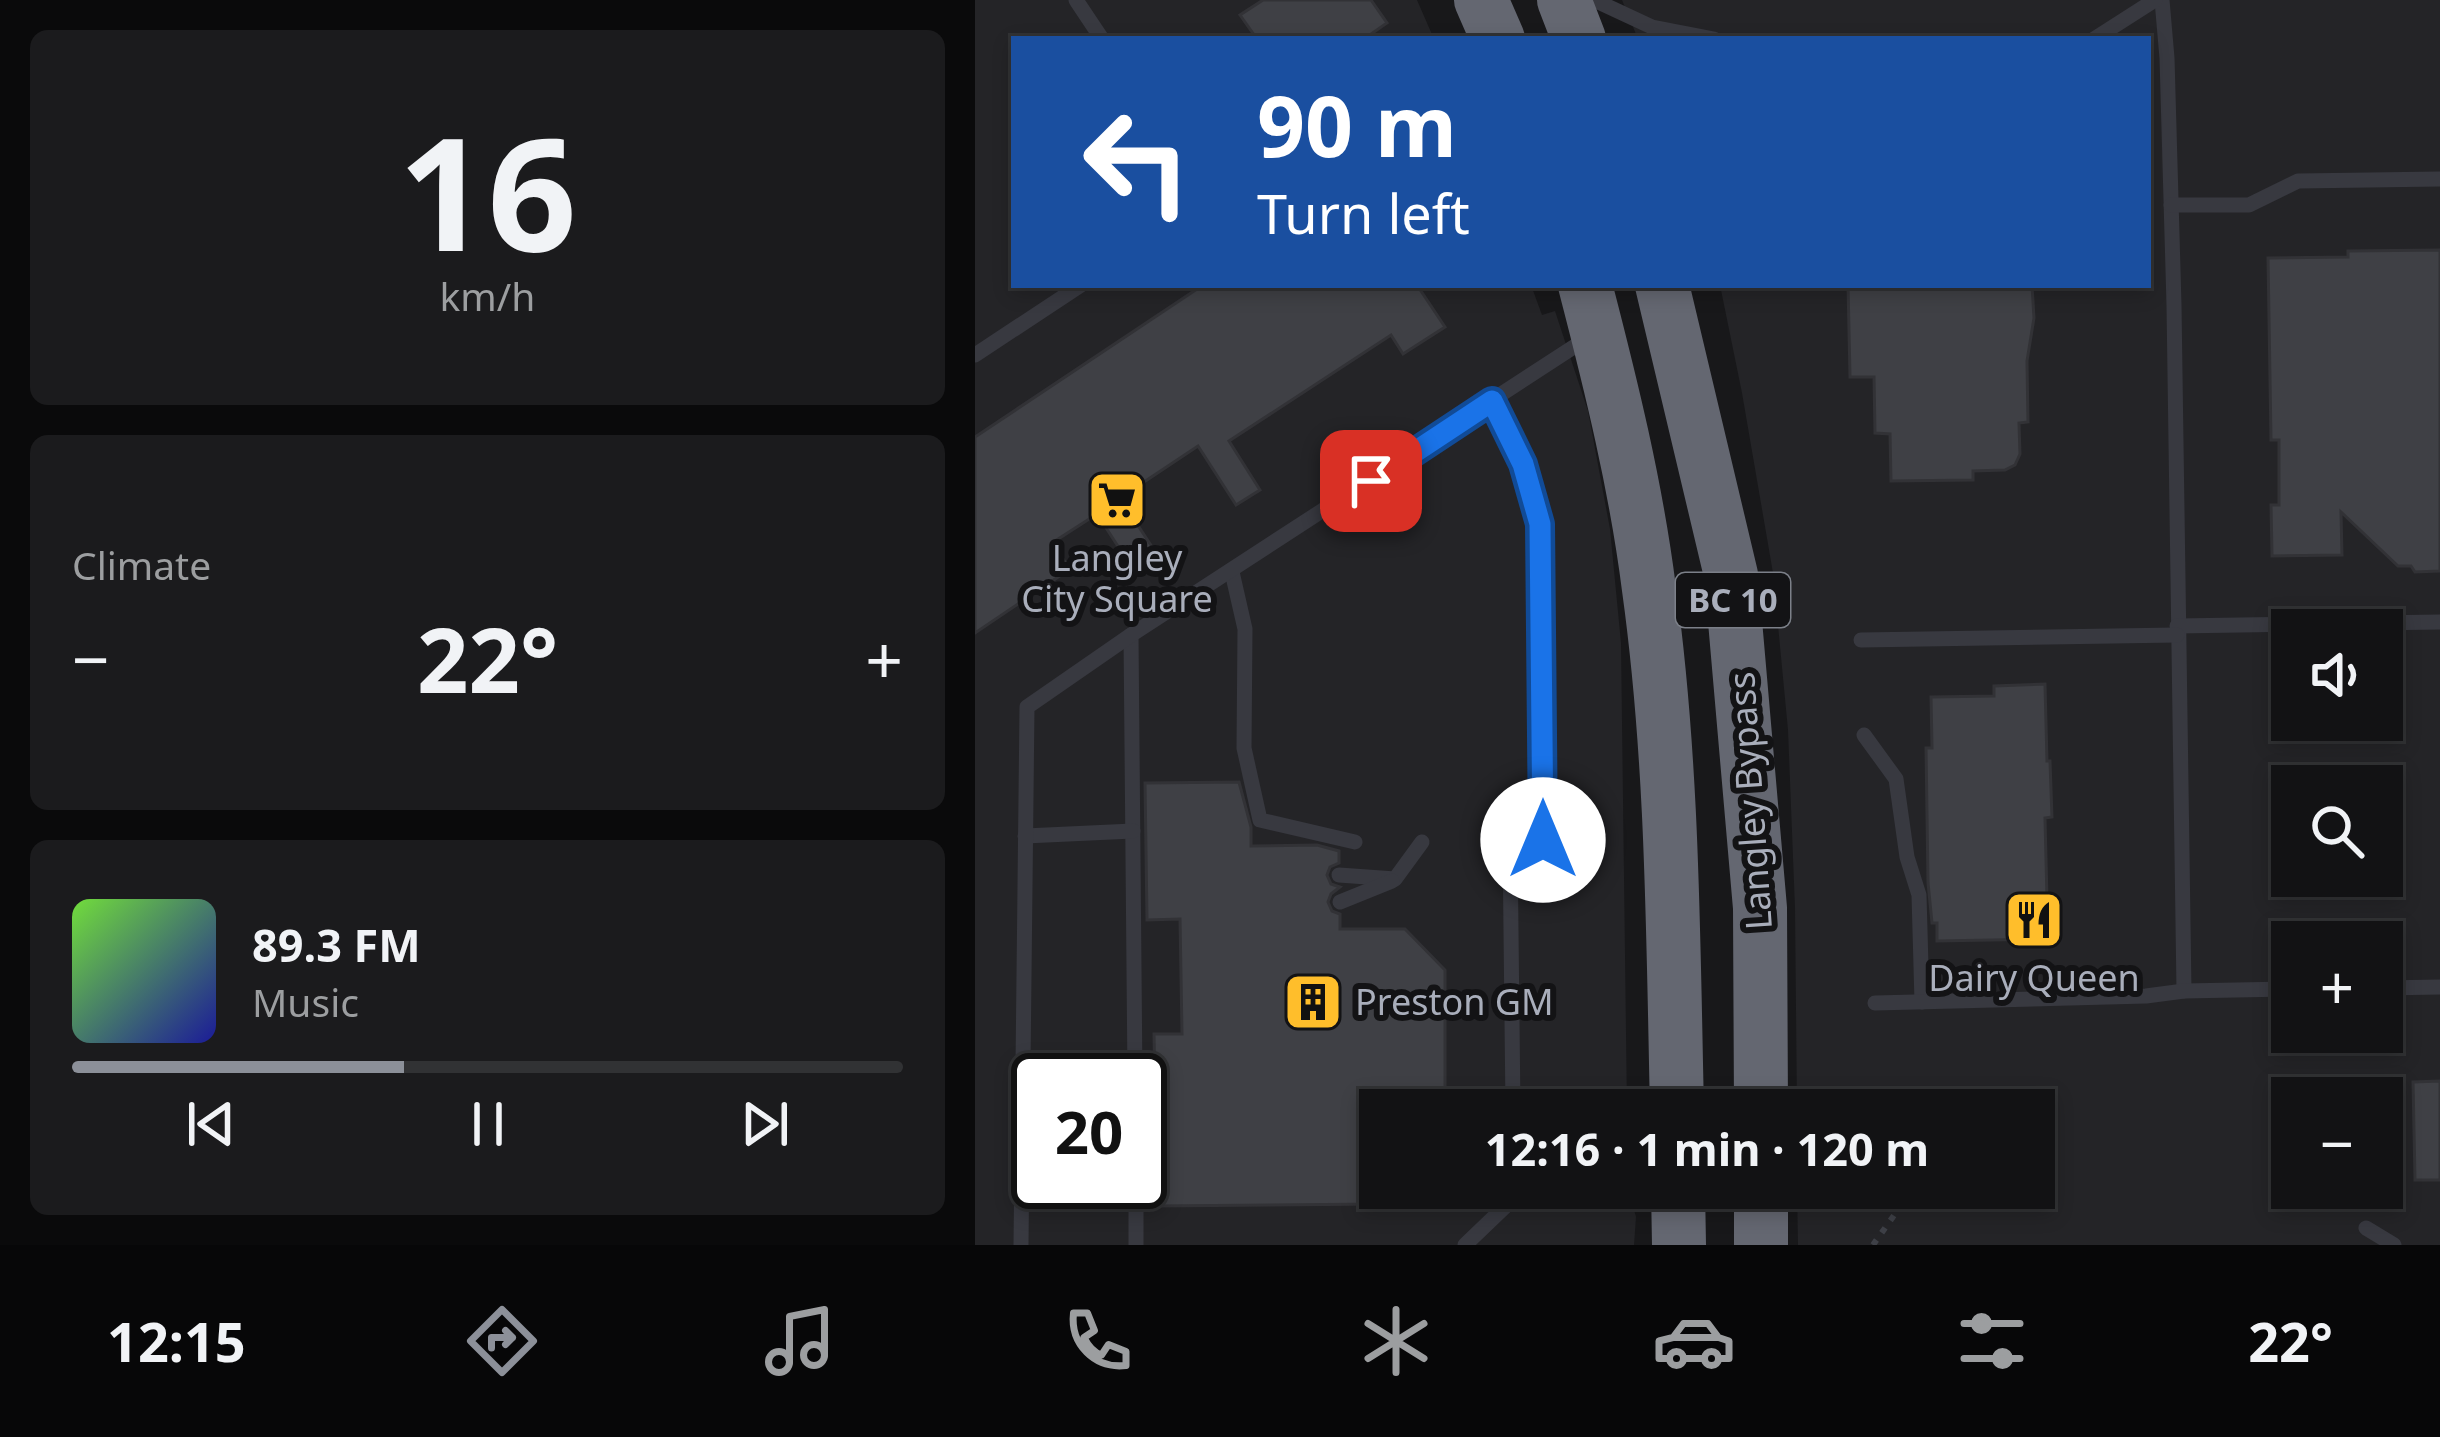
<!DOCTYPE html>
<meta charset="utf-8">
<style>
body{margin:0;font-family:"Noto Sans",sans-serif;background:#1b1b1d;color:#f1f3f6;height:100vh;display:flex;flex-direction:column;font-size:45px;white-space:nowrap}
*{box-sizing:border-box;margin:0}
p{font-size:39px;color:#9c9ea0}
.icon{flex:none;width:66px;height:66px;fill:none;stroke:currentColor;stroke-width:2;stroke-linecap:round;stroke-linejoin:round}
.map{position:relative;flex:1;overflow:hidden}
.panel{display:flex;flex-direction:column;gap:30px;padding:30px;background:#0a0a0b;width:975px}
.panel>*{flex:none}
.guide{position:absolute;left:36px;top:36px;width:1140px;height:252px;border-radius:0px;box-shadow:0 6px 18px #0003,0 0 0 3px #313234;background:#1a4fa0;color:#fff;overflow:hidden}
.tools{position:absolute;left:1296px;top:609px;display:grid;gap:24px}
.tools a{display:grid;place-items:center;width:132px;height:132px;border-radius:0px;background:#121214;box-shadow:0 6px 18px #0003,0 0 0 3px #313234;font-size:60px}
.speed{position:absolute;left:36px;top:1053px;display:flex;gap:24px;font-size:60px;font-weight:700;text-align:center}
.speed>*{display:grid;place-content:center;width:156px;height:156px;border-radius:50%;background:#121214;box-shadow:0 6px 18px #0003,0 0 0 3px #313234;line-height:1}
.speed .limit{border:6px solid #111;border-radius:18px;background:#fff;color:#111}
.pin{position:absolute;display:grid;place-items:center;width:102px;height:102px;color:#fff;margin:-51px;border-radius:24px;box-shadow:0 6px 18px #0006}
.me{position:absolute;width:132px;margin:-66px;rotate:0deg;stroke-linejoin:round;filter:drop-shadow(0 0 9px #0008)}
.turn{display:flex;align-items:center;gap:42px;height:252px;padding:0 48px;font-size:54px}
.turn .icon{width:156px;height:156px;stroke-width:2.5}
.turn b{display:block;font-size:84px;line-height:102px}
.big{font-size:90px;font-weight:700;line-height:1.1}
.panel .tile{flex:1;display:flex;flex-direction:column;justify-content:center;gap:18px;min-width:0;padding:0 42px;border-radius:18px;background:#1b1b1d}
.panel .dial{align-items:center;gap:0}
.dial b{font-size:156px;line-height:1}
.song{display:flex;align-items:center;gap:36px}
.cover{width:144px;height:144px;border-radius:18px;background:linear-gradient(135deg,hsl(100 70% 55%),hsl(240 70% 35%))}
.played{height:12px;border-radius:6px;background:linear-gradient(90deg,#8c9099 40%,#313234 40%)}
.keys{display:flex;justify-content:space-around;direction:ltr}
.heat{display:flex;justify-content:space-between;align-items:center;font-size:66px;direction:ltr}
.trip{position:absolute;left:384px;top:1089px;width:696px;height:120px;border-radius:0px;background:#121214;box-shadow:0 6px 18px #0003,0 0 0 3px #313234;font-weight:700;line-height:120px;text-align:center}
.dock{display:flex;height:192px;justify-content:space-around;align-items:center;background:#070708;color:#9c9ea0}
.dock .icon{width:84px;height:84px}
.dock .active{color:#8c9099}
.dock b{font-size:54px;color:#f1f3f6}
main{display:flex;flex:1;min-height:0}
.map>svg:first-child{display:block}
</style>
<main>
<section class="panel">
<div class="tile dial"><b>16</b><p>km/h</p></div>
<div class="tile"><p>Climate</p>
<div class="heat"><a>−</a><b class="big">22°</b><a>+</a></div>
</div>
<div class="tile">
<div class="song"><i class="cover"></i><div><b>89.3 FM</b><p>Music</p></div></div>
<div class="played"></div>
<div class="keys"><svg class="icon" aria-label="previous" viewBox="0 0 24 24"><path d="M18 5L8 12l10 7zM5 5v14"/></svg><svg class="icon" aria-label="pause" viewBox="0 0 24 24"><path d="M8 5v14M16 5v14"/></svg><svg class="icon" aria-label="next" viewBox="0 0 24 24"><path d="M6 5l10 7-10 7zM19 5v14"/></svg></div>
</div>
</section>
<div class="map">
<svg width="1465" height="1245" viewBox="0 0 1465 1245">
<rect width="100%" height="100%" fill="#18181a"/>
<g fill="#242427" fill-rule="evenodd">
<path d="M0,0H442L459,39H39V285H556L567,315L580,311L613,411L635,529L646,643L652,1110H405V1188H653L661,1217L659,1245H0ZM63,1080H165V1182H63Z"/>
<path d="M647,0H1465V1245H823L822,1188H1059V1110H822L820,908L813,730L798,573L767,393L745,285H1173V39H663ZM1317,630H1407V720H1317ZM1317,786H1407V876H1317ZM1317,942H1407V1032H1317ZM1317,1098H1407V1188H1317Z"/>
</g>
<g fill="#3f4045" stroke="#323236" stroke-width="3">
<path d="M288,0H396L412,23L389,39H282L265,15Z"/>
<path d="M1465,250V571L1440,572L1436,566H1423L1366,512L1367,555L1297,556L1296,505H1304V440H1296L1293,258L1373,257V251Z"/>
<path d="M228,285H442L470,327L428,354L416,335L254,441L285,490L261,505L223,446L145,498L183,556L159,571L122,514L77,543L95,569L0,633V437Z"/>
<path d="M873,285H1057L1059,318L1052,361L1053,422L1044,423L1045,454L1040,465L1030,470L998,471V480L916,481L915,434L900,433L899,377H875Z"/>
<path d="M1070,684L1072,761H1075L1077,817L1070,818L1073,939L962,941V923H957L953,883L951,748H957L956,697L1019,696V686Z"/>
<path d="M264,782L276,827V846L342,845L364,851V863L355,867L352,875L356,884L365,887L356,894L353,902L357,911L365,914V929H430L470,970V1110H405V1204L182,1206L179,1034H207L205,919L172,920L170,783Z"/>
<path d="M1465,1081V1180H1440L1438,1082Z"/>
</g>
<g fill="none" stroke-linecap="round" stroke-linejoin="round">
<path stroke="#3e4047" stroke-width="6" stroke-dasharray="6 9" stroke-linecap="butt" d="M898,1245L937,1190"/>
<g stroke="#383940" stroke-width="15">
<path d="M101,0L127,39"/>
<path d="M619,0L677,27L739,39"/>
<path d="M1187,0L1192,58L1199,305L1209,991"/>
<path d="M1119,39L1180,0"/>
<path d="M1196,205H1274L1323,181L1465,179"/>
<path d="M0,355L106,285"/>
<path d="M517,401L549,464L565,524L568,840"/>
<path d="M257,572L270,629L269,748L285,820L380,842"/>
<path d="M1202,626L1465,622"/>
<path d="M156,635L160,1080"/>
<path d="M886,640L1202,635"/>
<path d="M889,735L921,779L932,857L944,895L947,1002"/>
<path d="M50,836L158,831"/>
<path d="M535,841L538,1110"/>
<path d="M364,875L420,879L447,842"/>
<path d="M365,902L417,881"/>
<path d="M1407,988L1465,987"/>
<path d="M900,1003L1171,996L1209,991L1317,989"/>
<path d="M48,1068L160,1067"/>
<path d="M161,1182V1245"/>
<path d="M1391,1228L1419,1245"/>
<path d="M46,1245L52,707L156,635L614,337"/>
<path d="M490,1245L539,1198V1188"/>
</g>
<g stroke="#646771" stroke-width="54">
<path d="M506,0L523,39"/>
<path d="M589,0L604,39"/>
<path d="M610,285C636,385 661,486 674,589C698,762 698,936 702,1110"/>
<path d="M687,285L756,575L785,908L786,1110"/>
<path d="M703,1188L704,1245"/>
<path d="M786,1188V1245"/>
</g>
</g>
<g fill="none" stroke-linecap="round" stroke-linejoin="round">
<g stroke="#114b97" stroke-width="30">
<path id="route" d="M396,481L517,401L548,464L565,524L568,840"/>
</g>
<use href="#route" stroke="#1a73e8" stroke-width="21"/>
</g>
<defs>
<g id="supermarket-square" transform="scale(3)"><rect x="-9" y="-9" width="18" height="18" rx="4" fill="#ffbe2b" stroke="#131315"/><path d="M-6-5.5h2.5l.6 2H6L4.5 2H-2.5L-4.4-4H-6ZM-1.5 3.2a1.3 1.3 0 1 0 .1 0ZM3 3.2a1.3 1.3 0 1 0 .1 0Z" fill="#111"/></g>
<g id="restaurant-square" transform="scale(3)"><rect x="-9" y="-9" width="18" height="18" rx="4" fill="#ffbe2b" stroke="#131315"/><path d="M-5-6h1v4h1v-4h1v4h1v-4h1v5L-1.5 .5V6h-2V.5L-5-1ZM5-6V6H3V1.5H1.5Q1.5-4 5-6Z" fill="#111"/></g>
<g id="building-square" transform="scale(3)"><rect x="-9" y="-9" width="18" height="18" rx="4" fill="#ffbe2b" stroke="#131315"/><path d="M-4-6H4V6H1V3H-1V6H-4ZM-2.5-4.3h1.7v1.8h-1.7ZM.8-4.3h1.7v1.8H.8ZM-2.5-1h1.7V.8h-1.7ZM.8-1h1.7V.8H.8Z" fill="#111"/></g>
</defs>
<g fill-rule="evenodd">
<use href="#supermarket-square" x="142" y="500"/>
<use href="#restaurant-square" x="1059" y="920"/>
<use href="#building-square" x="338" y="1002"/>
</g>
<g text-anchor="middle" stroke-width="12" stroke-linejoin="round" paint-order="stroke">
<rect fill="#131315" stroke="#7c8089" stroke-width="3" x="701" y="573" width="114" height="54" rx="9"/>
<g font-size="33" font-weight="bold" fill="#a9aebb">
<text x="758" y="612">BC 10</text>
</g>
<g font-size="36" fill="#a9aebb" stroke="#131315">
<text x="142" y="571">Langley<tspan x="142" dy="41">City Square</tspan></text>
<text x="1059" y="991">Dairy Queen</text>
<text x="380" y="1015" text-anchor="start">Preston GM</text>
</g>
<g font-size="36" fill="#a9aebb" stroke="#131315">
<text transform="translate(775 801) rotate(-94)" y="13">Langley Bypass</text>
</g>
</g>
</svg>
<div class="tools">
<a><svg class="icon" aria-label="sound" viewBox="0 0 24 24"><path d="M4 9h4l5-4v14l-5-4H4zM17 9q2 3 0 6"/></svg></a>
<a><svg class="icon" aria-label="search" viewBox="0 0 24 24"><circle cx="10" cy="10" r="6"/><path d="M15 15l6 6"/></svg></a>
<a>+</a>
<a>−</a>
</div>
<div class="speed"><div class="limit">20</div></div>
<div class="pin" style="left:396px;top:481px;background:#d93025"><svg class="icon" aria-label="arrive" viewBox="0 0 24 24"><path d="M6 21V4h12l-3 4 3 4H6"/></svg></div>
<svg class="me" style="left:568px;top:840px" viewBox="-20 -20 40 40"><circle r="19" fill="#fff"/><path d="M0-13L10 11 0 6-10 11z" fill="#1a73e8"/></svg>
<div class="trip">12:16 · 1 min · 120 m</div>
<div class="guide">
<div class="turn"><svg class="icon" aria-label="left" viewBox="0 0 24 24"><path d="M17 20v-9H6M10 6l-5 5 5 5"/></svg><div><b>90 m</b>Turn left</div></div>
</div>
</div>
</main>
<nav class="dock">
<b>12:15</b>
<svg class="icon active" aria-label="directions" viewBox="0 0 24 24"><path d="M12 3l9 9-9 9-9-9zM9 14v-3h6M13 9l2 2-2 2"/></svg>
<svg class="icon" aria-label="music" viewBox="0 0 24 24"><path d="M9 18V5l10-2v13"/><circle cx="6" cy="18" r="3"/><circle cx="16" cy="16" r="3"/></svg>
<svg class="icon" aria-label="phone" viewBox="0 0 24 24"><path d="M5 4h4l2 5-3 2q2 4 5 5l2-3 5 2v4C11 20 4 13 5 4z"/></svg>
<svg class="icon" aria-label="climate" viewBox="0 0 24 24"><path d="M12 3v18M4 7l16 10M4 17L20 7"/></svg>
<svg class="icon" aria-label="car" viewBox="0 0 24 24"><path d="M5 17H2v-5l4-1 3-4h7l3 4 3 1v5h-3M9 17h6M6 11h13"/><circle cx="7" cy="17" r="2"/><circle cx="17" cy="17" r="2"/></svg>
<svg class="icon" aria-label="filters" viewBox="0 0 24 24"><path d="M4 7h16M4 17h16"/><circle cx="9" cy="7" r="2"/><circle cx="15" cy="17" r="2"/></svg>
<b>22°</b>
</nav>
